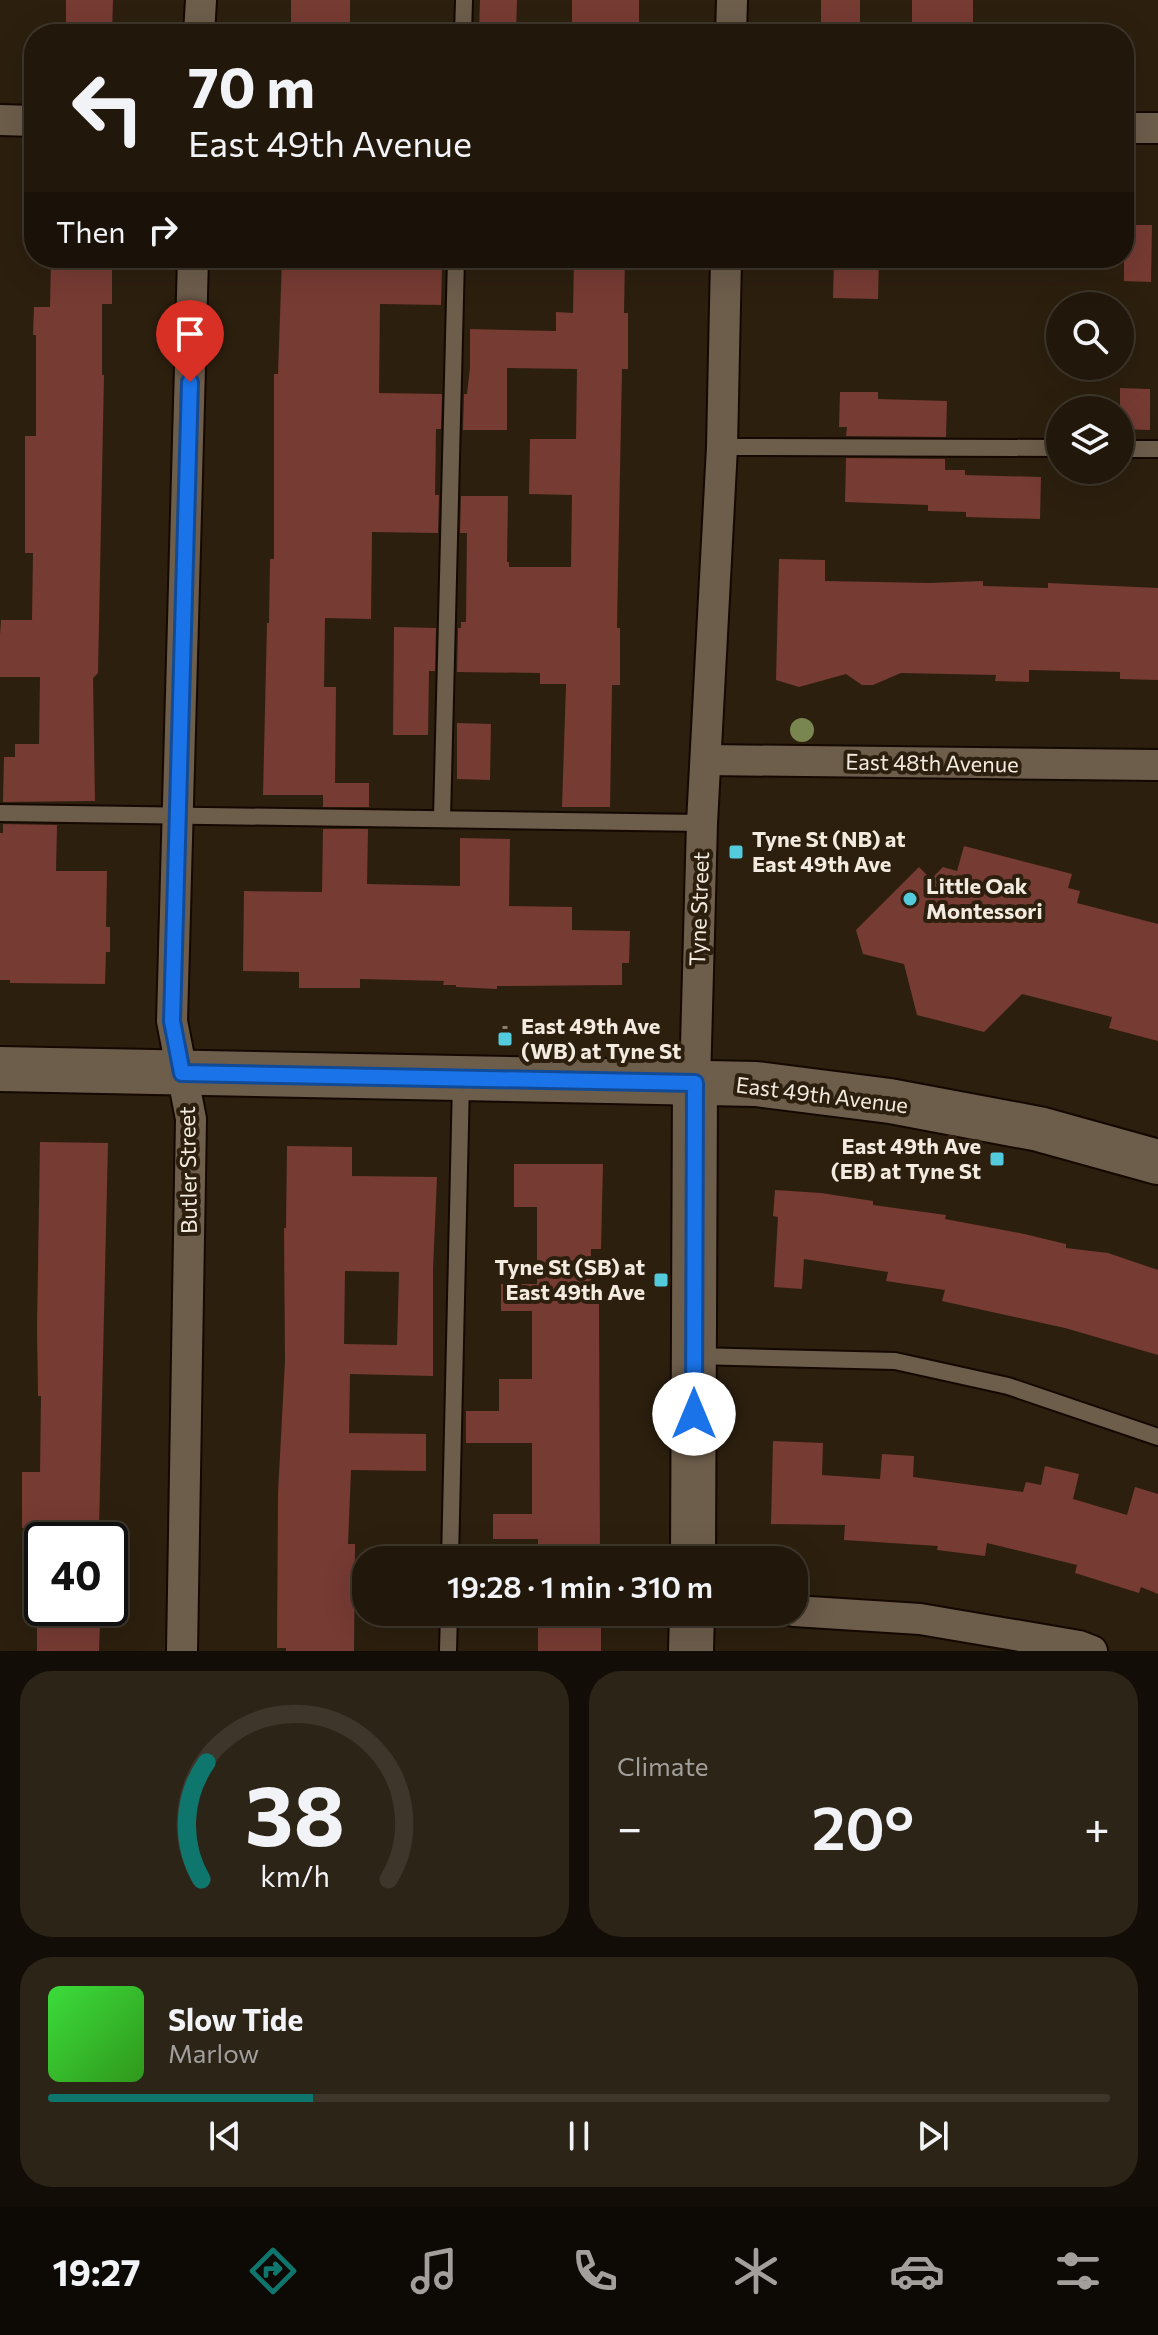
<!DOCTYPE html>
<meta charset="utf-8">
<style>
body{margin:0;font-family:Commissioner,sans-serif;background:#2d2418;color:#f1f3f6;height:100vh;display:flex;flex-direction:column;font-size:30px;white-space:nowrap}
*{box-sizing:border-box;margin:0}
p{font-size:26px;color:#a29f9c}
.icon{flex:none;width:44px;height:44px;fill:none;stroke:currentColor;stroke-width:2;stroke-linecap:round;stroke-linejoin:round}
.map{position:relative;height:1651px;overflow:hidden}
.panel{display:flex;flex-direction:column;gap:20px;padding:20px;background:#120d06;flex:1}
.panel>*{flex:none}
.guide{position:absolute;left:24px;top:24px;width:1110px;height:244px;border-radius:32px;box-shadow:0 8px 32px #0002,0 0 0 2px #3e362b;background:#21170a;color:#f1f3f6;overflow:hidden}
.fabs{position:absolute;left:1046px;top:292px;display:grid;gap:16px}
.fabs a{display:grid;place-items:center;width:88px;height:88px;border-radius:50%;background:#21170a;box-shadow:0 8px 32px #0002,0 0 0 2px #3e362b;font-size:40px}
.speed{position:absolute;left:24px;top:1522px;display:flex;gap:16px;font-size:40px;font-weight:700;text-align:center}
.speed>*{display:grid;place-content:center;width:104px;height:104px;border-radius:50%;background:#21170a;box-shadow:0 8px 32px #0002,0 0 0 2px #3e362b;line-height:1}
.speed .limit{border:4px solid #111;border-radius:12px;background:#fff;color:#111}
.pin{position:absolute;display:grid;place-items:center;width:68px;height:68px;color:#fff;margin:-82px -34px;border-radius:50% 50% 50% 0;rotate:-45deg;box-shadow:0 0 8px #0007}
.pin .icon{rotate:45deg}
.me{position:absolute;width:88px;margin:-44px;rotate:0deg;stroke-linejoin:round;filter:drop-shadow(0 0 6px #0008)}
.turn{display:flex;align-items:center;gap:28px;height:168px;padding:0 32px;font-size:36px}
.turn .icon{width:104px;height:104px;stroke-width:2.5}
.turn b{display:block;font-size:56px;line-height:68px}
.then{display:flex;align-items:center;height:76px;padding:0 32px;background:#0003;gap:16px;font-size:30px}
.big{font-size:60px;font-weight:600;line-height:1.1}
.panel .card{flex:1;display:flex;flex-direction:column;justify-content:center;gap:12px;min-width:0;padding:0 28px;border-radius:32px;background:#2d2418}
.panel .dial{align-items:center;gap:0}
.dial svg{height:208px;overflow:visible;fill:none;stroke:#3e362b;stroke-width:7;stroke-linecap:round;text-anchor:middle}
.dial text{fill:#f1f3f6;stroke:none}
.song{display:flex;align-items:center;gap:24px}
.cover{width:96px;height:96px;border-radius:12px;background:linear-gradient(135deg,hsl(120 70% 55%),hsl(110 70% 35%))}
.played{height:8px;border-radius:4px;background:linear-gradient(90deg,#0f766e 25%,#3e362b 25%)}
.keys{display:flex;justify-content:space-around;direction:ltr}
.heat{display:flex;justify-content:space-between;align-items:center;font-size:44px;direction:ltr}
.panel .tiles{flex:1;display:grid;gap:20px;grid-template-columns:1fr 1fr}
.card:last-child{grid-column:span 2}
.trip{position:absolute;left:352px;top:1546px;width:456px;height:80px;border-radius:32px;background:#21170a;box-shadow:0 8px 32px #0002,0 0 0 2px #3e362b;font-weight:600;line-height:80px;text-align:center}
.tabs{display:flex;height:128px;justify-content:space-around;align-items:center;background:#0d0904;color:#a29f9c}
.tabs .icon{width:56px;height:56px}
.tabs .active{color:#0f766e}
.tabs b{font-size:36px;color:#f1f3f6}
.map>svg:first-child{display:block}
</style>
<div class="map">
<svg width="1158" height="1651" viewBox="0 0 1158 1651">
<rect width="100%" height="100%" fill="#2c1f0e"/>
<g fill="#763b33" fill-rule="evenodd">
<path d="M66,0H113L112,34H66Z"/>
<rect x="291" y="0" width="59" height="34"/>
<path d="M480,0H517L516,34H479Z"/>
<rect x="572" y="0" width="67" height="34"/>
<rect x="821" y="0" width="39" height="26"/>
<rect x="912" y="0" width="61" height="34"/>
<path d="M1124,225H1152L1151,282L1124,281Z"/>
<path d="M51,258H112V304H102V375H104L98,673L93,678L95,801L3,802L4,757H15V744H39L40,677H0V635L1,620H32L33,553H25V436H36V335H33L34,307H50Z"/>
<path d="M282,258H351L356,261H367V265L442,266L441,305L380,304L379,393L442,394L441,429H436L435,495H439L438,533L372,532L371,619L325,618L324,687H336L335,783H369V807H323V795H263L267,623H269L270,559H274V374H278Z"/>
<path d="M574,258H625L624,313H628V369H622L617,628H620V685H612L610,807H562L566,684H540V673L457,672L458,628H461V622H466L467,533H460L461,496H508L507,562H509V567H571L572,495L529,494L530,439H576L577,369L507,368V430H463L464,394H467L470,368V329L556,331V312L573,313Z"/>
<path d="M834,258H879L878,299L833,298Z"/>
<path d="M1120,388L1150,389V430L1120,429Z"/>
<path d="M840,392H878V399L947,401L946,437L846,436L847,427H839Z"/>
<path d="M846,458L945,459V470H965V475L1041,477L1040,519L966,517V512L928,511V505L845,502Z"/>
<path d="M779,559L825,560V581L929,583L983,581V586L1048,588V583L1158,588V680L1120,679V672L1029,670V682L995,681L996,675L901,673L873,685H862L846,674L799,687L776,680Z"/>
<path d="M394,627L436,628L435,671H429L428,735H393Z"/>
<path d="M457,723L491,724L490,780L457,779Z"/>
<path d="M3,824L57,825L56,871H107L106,927H110V952H106L105,984L10,983V980H0V833H3Z"/>
<path d="M323,829H368L367,884L460,886V838L510,839L509,906L572,907V930L630,931L629,963H622V985L497,986V989L456,987V985H443L444,981L360,979V988H299V972L243,971L244,891L322,892Z"/>
<path d="M964,846L1072,874L1068,888L1080,891L1077,903L1158,924V1041L1109,1028L1112,1017L1022,994L984,1032L917,1015L904,964L863,954L856,930L919,867L931,879L943,867L957,871Z"/>
<path d="M40,1142L108,1143L99,1529H91V1540H35V1529L22,1528V1472H40L41,1396H38L37,1329Z"/>
<path d="M287,1146L352,1147V1176L437,1177L433,1269V1376L350,1374L349,1433L426,1434V1471L351,1470L348,1544H355L354,1651H286V1648H277L278,1493L285,1361L284,1228H286ZM345,1271L399,1272L397,1345L344,1344Z"/>
<path d="M514,1164H603L601,1249H591V1304H599L600,1560H538V1539H493V1514H532V1443H466V1411H499V1379H532V1311H501V1284H537V1207H514Z"/>
<path d="M775,1190L821,1193L873,1201V1205L946,1215L945,1219L1020,1233L1066,1244V1248L1108,1253L1158,1270V1355L1065,1328L942,1301L945,1290L886,1281L888,1272L804,1259L802,1289L774,1287L778,1217L773,1216Z"/>
<path d="M773,1441L823,1443L822,1475L880,1479L882,1454L914,1456L913,1477L1023,1492L1026,1482L1041,1485L1045,1466L1079,1474L1073,1499L1127,1515L1135,1487L1158,1494V1594L1141,1587L1139,1593L1075,1573L1077,1565L987,1543L985,1556L937,1550L938,1546L844,1540L845,1525L771,1524Z"/>
<path d="M37,1608H88V1624H100L99,1651H37Z"/>
<rect x="538" y="1616" width="63" height="35"/>
</g>
<g fill="none" stroke-linecap="round" stroke-linejoin="round">
<g stroke="#140800" stroke-width="20">
<g id="lane">
<path d="M463,34L464,0"/>
<path d="M722,447L1060,448"/>
<path d="M1120,449H1158"/>
<path d="M0,813L702,823"/>
<path d="M442,818L456,258"/>
<path d="M695,1356L895,1361L1008,1386L1158,1437"/>
<path d="M450,1560L461,1082"/>
<path d="M448,1651L449,1612"/>
</g>
</g>
<g stroke="#140800" stroke-width="34">
<g id="street">
<path d="M199,34L201,0"/>
<path d="M731,34L732,0"/>
<path d="M0,120L34,121"/>
<path d="M1124,128H1158"/>
<path d="M706,760L1158,765"/>
<path d="M695,1083L702,823L722,447L726,258"/>
<path d="M794,1611L920,1619L1079,1646L1092,1651"/>
<path d="M182,1651L191,1119L172,1021L193,258"/>
</g>
</g>
<g stroke="#140800" stroke-width="48">
<g id="secondary">
<path d="M0,1069L756,1084L890,1101L1039,1129L1158,1162"/>
<path d="M693,1560L695,1083"/>
<path d="M691,1651L692,1612"/>
</g>
</g>
<path stroke="#887d6f" stroke-width="5" stroke-dasharray="4 6" stroke-linecap="butt" d="M505,1039V1026"/>
<use href="#lane" stroke="#6d5d4b" stroke-width="16"/>
<use href="#street" stroke="#6d5d4b" stroke-width="30"/>
<use href="#secondary" stroke="#6d5d4b" stroke-width="44"/>
</g>
<circle fill="#7a8650" cx="802" cy="730" r="12"/>
<g fill="none" stroke-linecap="round" stroke-linejoin="round">
<g stroke="#114b97" stroke-width="20">
<path id="route" d="M190,382L172,1021L182,1073L695,1083L694,1414"/>
</g>
<use href="#route" stroke="#1a73e8" stroke-width="14"/>
</g>
<g fill="#54cadd" stroke="#2c1f0e" stroke-width="3">
<rect x="728" y="844" width="16" height="16" rx="4"/>
<circle cx="910" cy="899" r="8"/>
<rect x="497" y="1031" width="16" height="16" rx="4"/>
<rect x="989" y="1151" width="16" height="16" rx="4"/>
<rect x="653" y="1272" width="16" height="16" rx="4"/>
</g>
<g text-anchor="middle" stroke-width="8" stroke-linejoin="round" paint-order="stroke">
<g font-size="22" fill="#f4ebe0" stroke="#2c1f0e">
<text transform="translate(932 763) rotate(1)" y="8">East 48th Avenue</text>
<text transform="translate(699 909) rotate(-88)" y="8">Tyne Street</text>
<text transform="translate(822 1095) rotate(7)" y="8">East 49th Avenue</text>
<text transform="translate(188 1170) rotate(-91)" y="8">Butler Street</text>
</g>
<g font-size="22" font-weight="bold" fill="#f4ebe0" stroke="#2c1f0e" text-anchor="start">
<text x="752" y="847">Tyne St (NB) at<tspan x="752" dy="25">East 49th Ave</tspan></text>
<text x="926" y="894">Little Oak<tspan x="926" dy="25">Montessori</tspan></text>
<text x="521" y="1034">East 49th Ave<tspan x="521" dy="25">(WB) at Tyne St</tspan></text>
<text x="981" y="1154" text-anchor="end">East 49th Ave<tspan x="981" dy="25">(EB) at Tyne St</tspan></text>
<text x="645" y="1275" text-anchor="end">Tyne St (SB) at<tspan x="645" dy="25">East 49th Ave</tspan></text>
</g>
</g>
</svg>
<div class="fabs">
<a><svg class="icon" aria-label="search" viewBox="0 0 24 24"><circle cx="10" cy="10" r="6"/><path d="M15 15l6 6"/></svg></a>
<a><svg class="icon" aria-label="layers" viewBox="0 0 24 24"><path d="M12 4l9 5-9 5-9-5zM3 14l9 5 9-5"/></svg></a>
</div>
<div class="speed"><div class="limit">40</div></div>
<div class="pin" style="left:190px;top:382px;background:#d93025"><svg class="icon" aria-label="arrive" viewBox="0 0 24 24"><path d="M6 21V4h12l-3 4 3 4H6"/></svg></div>
<svg class="me" style="left:694px;top:1414px" viewBox="-20 -20 40 40"><circle r="19" fill="#fff"/><path d="M0-13L10 11 0 6-10 11z" fill="#1a73e8"/></svg>
<div class="trip">19:28 · 1 min · 310 m</div>
<div class="guide">
<div class="turn"><svg class="icon" aria-label="left" viewBox="0 0 24 24"><path d="M17 20v-9H6M10 6l-5 5 5 5"/></svg><div><b>70 m</b>East 49th Avenue</div></div>
<div class="then">Then<svg class="icon" aria-label="right" viewBox="0 0 24 24"><path d="M7 20v-9h11M14 6l5 5-5 5"/></svg></div>
</div>
</div>
<section class="panel">
<div class="tiles">
<div class="card dial"><svg viewBox="0 0 100 80">
<path d="M14 69A42 42 0 1 1 86 69"/>
<path d="M14 69A42 42 0 0 1 16 24" stroke="#0f766e"/>
<text x="50" y="56" font-size="32" font-weight="700">38</text>
<text x="50" y="72" font-size="11">km/h</text>
</svg></div>
<div class="card"><p>Climate</p>
<div class="heat"><a>−</a><b class="big">20°</b><a>+</a></div>
</div>
<div class="card">
<div class="song"><i class="cover"></i><div><b>Slow Tide</b><p>Marlow</p></div></div>
<div class="played"></div>
<div class="keys"><svg class="icon" aria-label="previous" viewBox="0 0 24 24"><path d="M18 5L8 12l10 7zM5 5v14"/></svg><svg class="icon" aria-label="pause" viewBox="0 0 24 24"><path d="M8 5v14M16 5v14"/></svg><svg class="icon" aria-label="next" viewBox="0 0 24 24"><path d="M6 5l10 7-10 7zM19 5v14"/></svg></div>
</div>
</div>
</section>
<nav class="tabs">
<b>19:27</b>
<svg class="icon active" aria-label="directions" viewBox="0 0 24 24"><path d="M12 3l9 9-9 9-9-9zM9 14v-3h6M13 9l2 2-2 2"/></svg>
<svg class="icon" aria-label="music" viewBox="0 0 24 24"><path d="M9 18V5l10-2v13"/><circle cx="6" cy="18" r="3"/><circle cx="16" cy="16" r="3"/></svg>
<svg class="icon" aria-label="phone" viewBox="0 0 24 24"><path d="M5 4h4l2 5-3 2q2 4 5 5l2-3 5 2v4C11 20 4 13 5 4z"/></svg>
<svg class="icon" aria-label="climate" viewBox="0 0 24 24"><path d="M12 3v18M4 7l16 10M4 17L20 7"/></svg>
<svg class="icon" aria-label="car" viewBox="0 0 24 24"><path d="M5 17H2v-5l4-1 3-4h7l3 4 3 1v5h-3M9 17h6M6 11h13"/><circle cx="7" cy="17" r="2"/><circle cx="17" cy="17" r="2"/></svg>
<svg class="icon" aria-label="filters" viewBox="0 0 24 24"><path d="M4 7h16M4 17h16"/><circle cx="9" cy="7" r="2"/><circle cx="15" cy="17" r="2"/></svg>
</nav>
